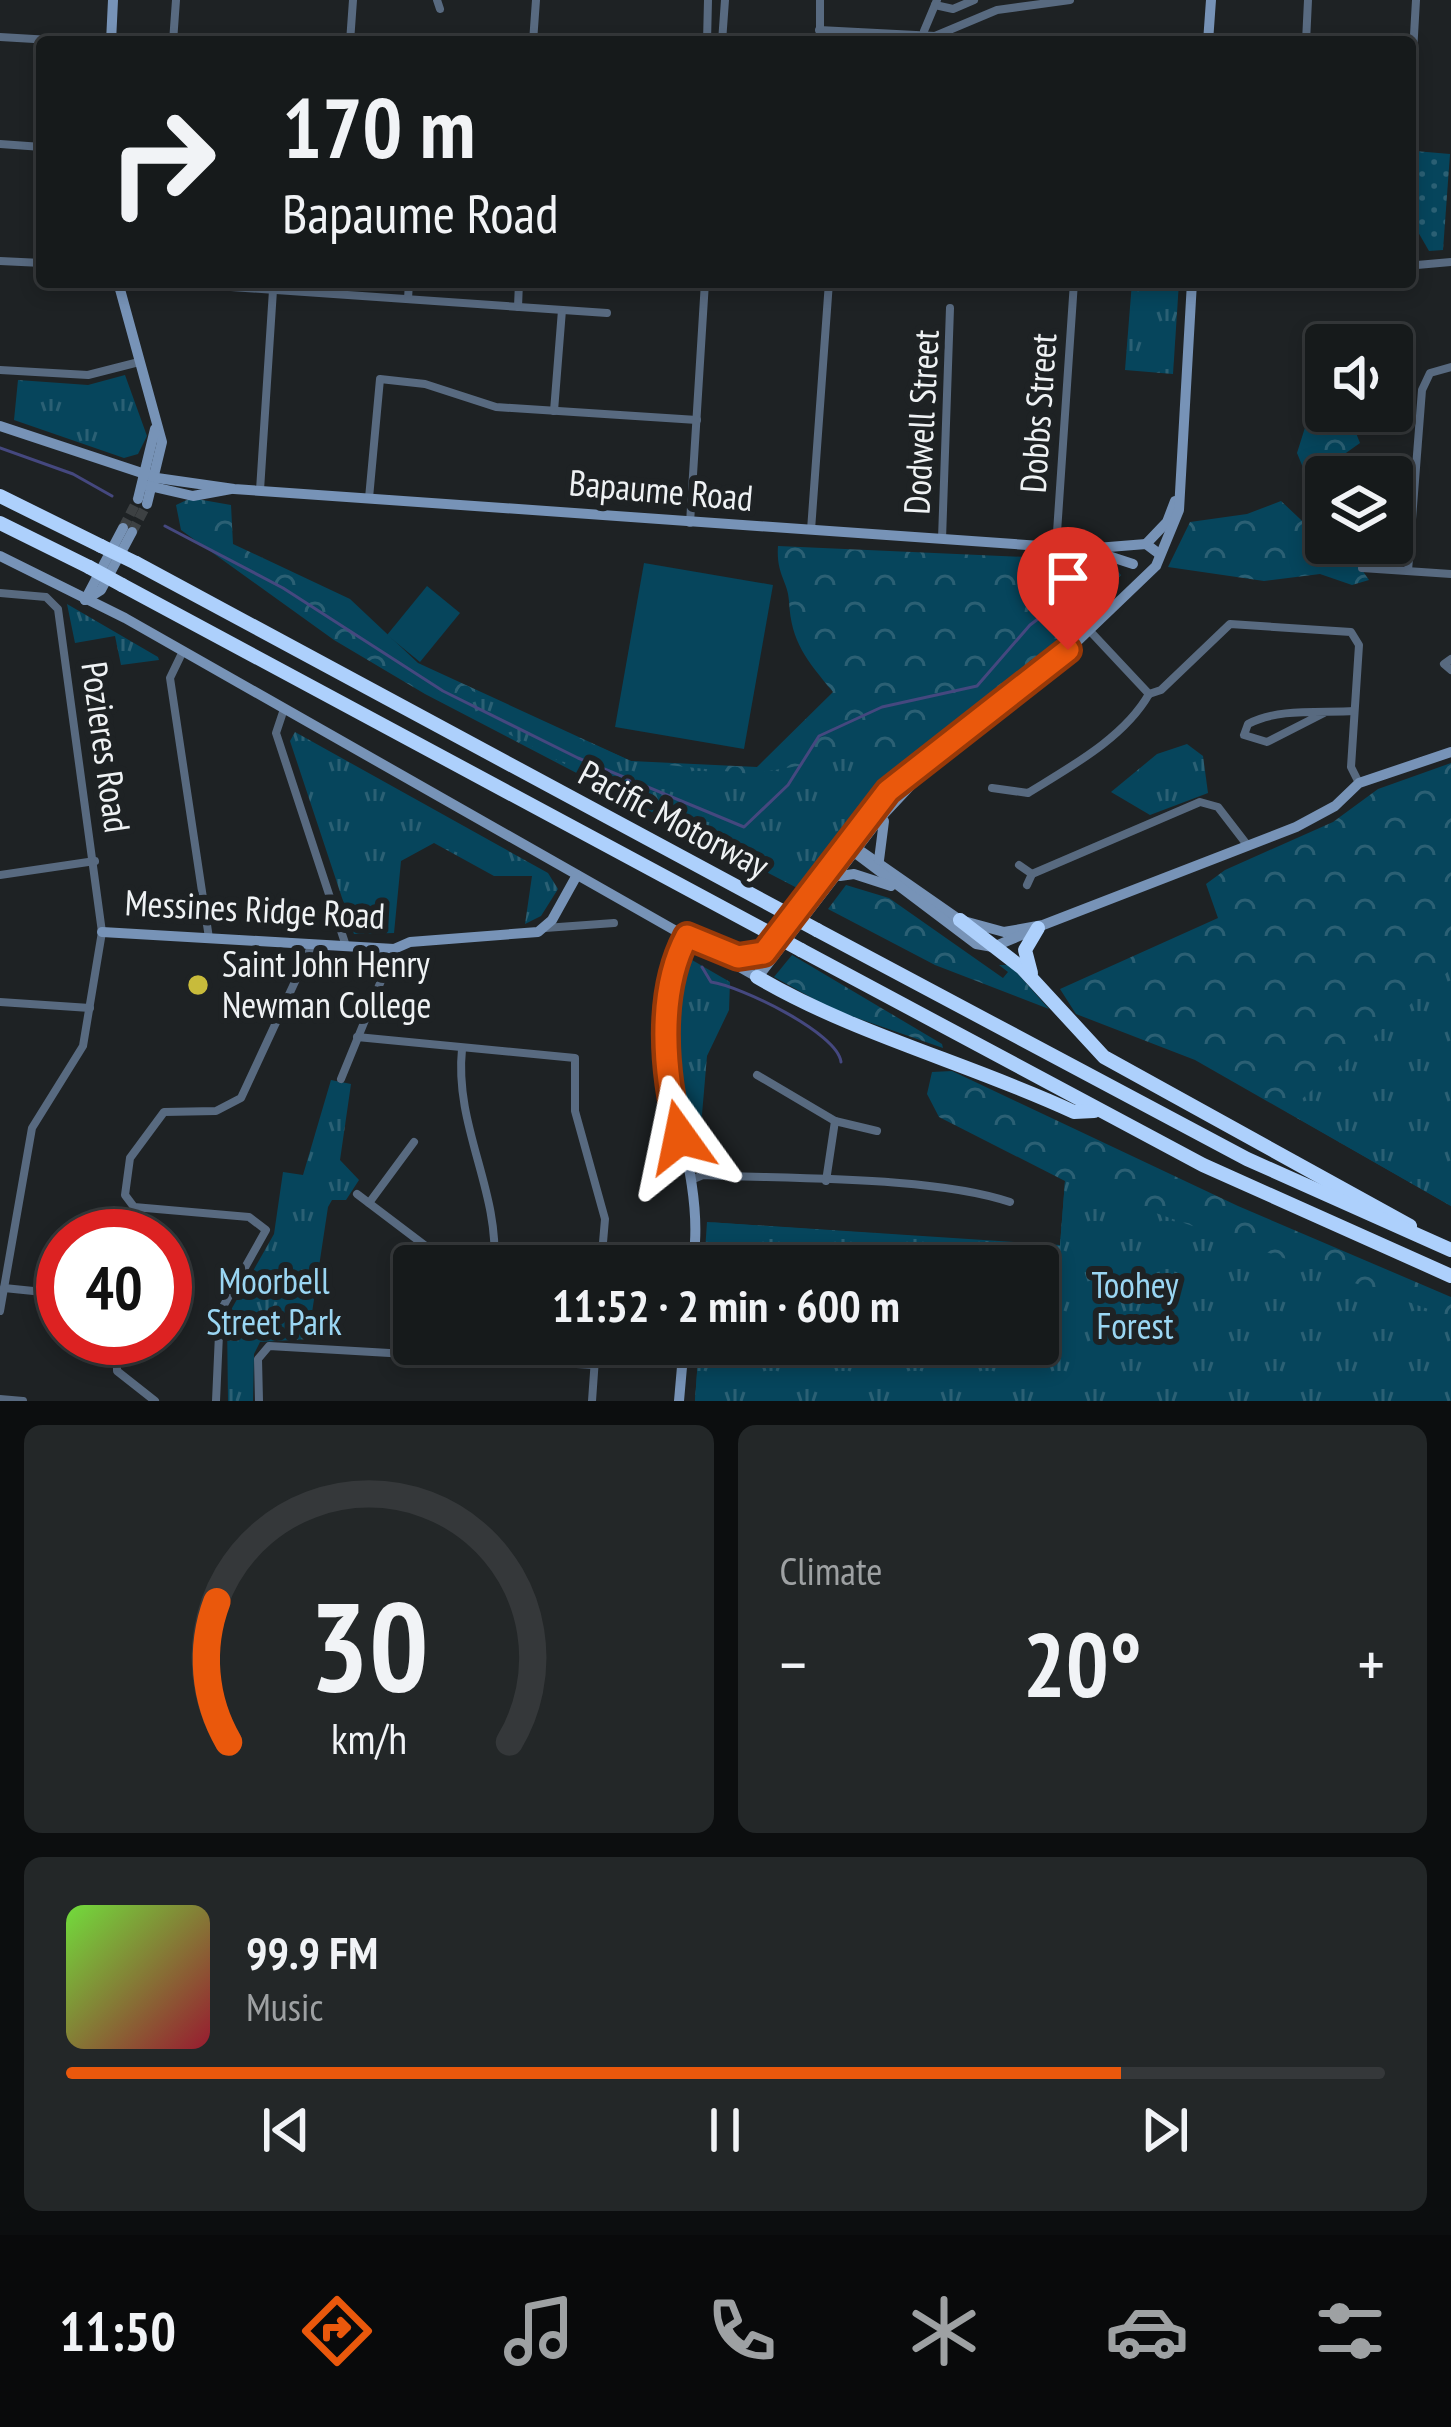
<!DOCTYPE html>
<meta charset="utf-8">
<style>
body{margin:0;font-family:"PT Sans Narrow",sans-serif;background:#232728;color:#f1f3f6;height:100vh;display:flex;flex-direction:column;font-size:45px;white-space:nowrap}
*{box-sizing:border-box;margin:0}
p{font-size:39px;color:#9ea1a3}
.icon{flex:none;width:66px;height:66px;fill:none;stroke:currentColor;stroke-width:2;stroke-linecap:round;stroke-linejoin:round}
.map{position:relative;height:1401px;overflow:hidden}
.details{display:flex;flex-direction:column;gap:24px;padding:24px;background:#0c0e0f;flex:1}
.details>*{flex:none}
.banner{position:absolute;left:36px;top:36px;width:1380px;height:252px;border-radius:12px;box-shadow:0 6px 18px #0003,0 0 0 3px #35383a;background:#161a1b;color:#f1f3f6;overflow:hidden}
.controls{position:absolute;left:1305px;top:324px;display:grid;gap:24px}
.controls a{display:grid;place-items:center;width:108px;height:108px;border-radius:12px;background:#161a1b;box-shadow:0 6px 18px #0003,0 0 0 3px #35383a;font-size:60px}
.speed{position:absolute;left:36px;top:1209px;display:flex;gap:24px;font-size:60px;font-weight:700;text-align:center}
.speed>*{display:grid;place-content:center;width:156px;height:156px;border-radius:50%;background:#161a1b;box-shadow:0 6px 18px #0003,0 0 0 3px #35383a;line-height:1}
.speed .limit{border:18px solid #d22;background:#fff;color:#111}
.pin{position:absolute;display:grid;place-items:center;width:102px;height:102px;color:#fff;margin:-123px -51px;border-radius:50% 50% 50% 0;rotate:-45deg;box-shadow:0 0 12px #0007}
.pin .icon{rotate:45deg}
.me{position:absolute;width:132px;margin:-66px;rotate:348deg;stroke-linejoin:round;filter:drop-shadow(0 0 9px #0008)}
.turn{display:flex;align-items:center;gap:42px;height:252px;padding:0 48px;font-size:54px}
.turn .icon{width:156px;height:156px;stroke-width:2.5}
.turn b{display:block;font-size:84px;line-height:102px}
.big{font-size:90px;font-weight:600;line-height:1.1}
.details .card{flex:1;display:flex;flex-direction:column;justify-content:center;gap:18px;min-width:0;padding:0 42px;border-radius:18px;background:#232728}
.details .dial{align-items:center;gap:0}
.dial svg{height:312px;overflow:visible;fill:none;stroke:#35383a;stroke-width:7;stroke-linecap:round;text-anchor:middle}
.dial text{fill:#f1f3f6;stroke:none}
.song{display:flex;align-items:center;gap:36px}
.cover{width:144px;height:144px;border-radius:18px;background:linear-gradient(135deg,hsl(100 70% 55%),hsl(350 70% 35%))}
.played{height:12px;border-radius:6px;background:linear-gradient(90deg,#ea580c 80%,#35383a 80%)}
.keys{display:flex;justify-content:space-around;direction:ltr}
.heat{display:flex;justify-content:space-between;align-items:center;font-size:66px;direction:ltr}
.details .tiles{flex:1;display:grid;gap:24px;grid-template-columns:1fr 1fr}
.card:last-child{grid-column:span 2}
.trip{position:absolute;left:393px;top:1245px;width:666px;height:120px;border-radius:12px;background:#161a1b;box-shadow:0 6px 18px #0003,0 0 0 3px #35383a;font-weight:600;line-height:120px;text-align:center}
.tabs{display:flex;height:192px;justify-content:space-around;align-items:center;background:#090a0b;color:#9ea1a3}
.tabs .icon{width:84px;height:84px}
.tabs .active{color:#ea580c}
.tabs b{font-size:54px;color:#f1f3f6}
.map>svg:first-child{display:block}
</style>
<div class="map">
<svg width="1451" height="1401" viewBox="0 0 1451 1401">
<defs>
<pattern id="grass-dots" width="8" height="8" patternUnits="userSpaceOnUse" patternTransform="scale(3)"><rect width="8" height="8" fill="#06455c"/><path d="M2 2h.1M6 6h.1" fill="none" stroke="#2b6074" stroke-width="1.8" stroke-linecap="round"/></pattern>
<pattern id="forest-crowns" width="20" height="18" patternUnits="userSpaceOnUse" patternTransform="scale(3)"><rect width="20" height="18" fill="#06455c"/><path d="M2 6a3 3 0 1 1 6 0M12 15a3 3 0 1 1 6 0" fill="none" stroke="#2b6074"/></pattern>
<pattern id="park-tufts" width="24" height="20" patternUnits="userSpaceOnUse" patternTransform="scale(3)"><rect width="24" height="20" fill="#06455c"/><path d="M3 7l-1-3M5 7V3M7 7l1-3M15 17l-1-3M17 17v-4M19 17l1-3" fill="none" stroke="#2b6074"/></pattern>
</defs>
<rect width="100%" height="100%" fill="#1e2224"/>
<path fill="url(#grass-dots)" d="M1415,151L1450,154L1443,250L1429,251L1410,218V154Z"/>
<g fill="url(#forest-crowns)">
<path d="M1311,347L1322,372L1326,411L1356,433L1360,443L1336,460L1316,499L1297,453L1308,418L1305,375Z"/>
<path d="M191,498L231,505L233,544L350,599L418,663L631,761L757,767L833,692C807,660 791,643 789,601C788,581 776,575 778,546L1093,560L1113,566L1121,575L1045,656L884,784L801,890L425,694L334,640L181,530L176,505Z"/>
<path d="M1326,500V543H1360V567L1369,580L1352,585L1320,574L1264,581L1168,567L1190,522L1247,514L1281,501L1316,534L1324,517L1320,504Z"/>
<path d="M1451,763V1206L1195,1060L1076,1014L1060,989L1218,918L1206,884L1225,870L1333,822L1378,789Z"/>
<path d="M846,885L889,898L1003,978L1008,972L999,965H1010L1049,1009L935,965L828,909Z"/>
<path d="M792,955L942,1044L943,1048L834,1010L774,977Z"/>
<path d="M952,1071L1238,1206L1451,1297V1401H695L699,1344H1038V1266L707,1222L1060,1245L1065,1181L939,1117L927,1094L932,1072Z"/>
</g>
<g fill="url(#park-tufts)">
<path d="M1132,282H1179L1173,374L1125,370Z"/>
<path d="M125,375L147,436L138,454L124,458L14,420L18,380L88,385Z"/>
<path d="M67,604L158,657L159,660L121,665L115,636L75,643Z"/>
<path d="M461,686L631,761L752,774L919,745L868,791L798,888L450,703Z"/>
<path d="M295,732L548,873L558,889L541,916L525,924L532,876H494L434,843L401,861L394,933L354,934L290,741Z"/>
<path d="M1187,744L1203,756L1208,793L1150,815L1111,792L1157,754Z"/>
<path d="M692,960L730,982L729,1010L707,1056L701,1126L688,1123C674,1072 666,1009 692,960Z"/>
<path d="M1451,969V1206L1287,1112Z"/>
<path d="M331,1080L351,1084L340,1160L359,1180L346,1200H332L328,1207L308,1339L260,1342L254,1354L253,1401H228L227,1317L274,1234L283,1172L303,1175Z"/>
<path d="M1065,1181L1451,1317V1401H695L699,1344H1038V1266H704L707,1222L1060,1246Z"/>
</g>
<g fill="#06455c">
<path d="M644,563L773,585L744,749L615,727Z"/>
<path d="M427,586L460,613L420,662L387,635Z"/>
</g>
<g fill="none" stroke-linecap="round" stroke-linejoin="round">
<g stroke="#45487f" stroke-width="3">
<path d="M0,448L73,474L112,496"/>
<path d="M165,526L283,588L443,691L578,758L744,827L788,785L819,736L882,707L977,686L1030,625L1109,565"/>
<path d="M1053,606L1055,560"/>
<path d="M702,967L711,982C740,986 838,1033 841,1062"/>
</g>
<g stroke="#3d4143" stroke-width="10" stroke-dasharray="10 5" stroke-linecap="butt">
<path d="M123,528L138,499"/>
<path d="M132,532L147,504"/>
</g>
<g stroke="#586a80" stroke-width="8">
<path d="M437,0L440,9"/>
<path d="M935,5L953,9L974,0"/>
<path d="M819,30L935,36L997,10L1070,0"/>
<path d="M924,31L937,0"/>
<path d="M0,37L85,42"/>
<path d="M173,42L176,0"/>
<path d="M350,42L353,0"/>
<path d="M533,42L536,0"/>
<path d="M707,42L708,0"/>
<path d="M722,42L725,0"/>
<path d="M820,42V0"/>
<path d="M1306,42L1308,0"/>
<path d="M1410,106L1416,0"/>
<path d="M0,144L42,147"/>
<path d="M0,261L42,263"/>
<path d="M1417,265L1451,262"/>
<path d="M159,282L607,313"/>
<path d="M408,299L409,282"/>
<path d="M518,307L519,282"/>
<path d="M0,370L88,375L139,362"/>
<path d="M554,411L562,310"/>
<path d="M260,490L273,290"/>
<path d="M369,498L380,379L425,384L496,407L697,420"/>
<path d="M690,523L705,282"/>
<path d="M811,530L829,282"/>
<path d="M942,539L950,308"/>
<path d="M1056,547L1074,282"/>
<path d="M1362,568L1451,574"/>
<path d="M1408,571L1422,390L1430,373L1451,367"/>
<path d="M0,593L46,597L58,609L102,932L83,1046L32,1128L0,1311"/>
<path d="M1089,630L1149,694"/>
<path d="M183,651L170,678L209,938"/>
<path d="M1451,659L1444,664L1451,670"/>
<path d="M1149,694L1161,690L1230,624L1351,632L1359,645L1351,767L1359,783"/>
<path d="M284,709L276,733L346,946"/>
<path d="M1324,713L1267,742L1244,735L1248,724C1277,708 1321,713 1354,711"/>
<path d="M992,788L1028,793C1070,767 1124,738 1149,694"/>
<path d="M1019,865L1032,874L1027,885"/>
<path d="M1032,874L1200,802L1218,807L1248,846"/>
<path d="M0,875L95,861"/>
<path d="M545,928L614,923"/>
<path d="M0,1002L90,1008"/>
<path d="M357,1037L575,1058V1111L605,1219L601,1266"/>
<path d="M462,1049C454,1126 500,1191 494,1266"/>
<path d="M757,1075L835,1121L877,1131"/>
<path d="M341,1079L394,949"/>
<path d="M691,1180L703,1175C788,1179 934,1176 1010,1202"/>
<path d="M826,1181L835,1121"/>
<path d="M357,1194L452,1266"/>
<path d="M369,1203L414,1142"/>
<path d="M602,1255L685,1260"/>
<path d="M4,1288L63,1294"/>
<path d="M117,1338V1371L155,1401"/>
<path d="M0,1399L23,1401"/>
<path d="M216,1401L220,1312L266,1230L249,1217L134,1207L125,1195L130,1158L164,1112L216,1111L241,1098L312,945"/>
<path d="M259,1401L258,1359L269,1346L594,1365"/>
<path d="M592,1401L596,1344"/>
</g>
<g stroke="#7793b7" stroke-width="10">
<path d="M111,42L113,0"/>
<path d="M1208,42L1211,0"/>
<path d="M118,282L162,442L147,504"/>
<path d="M0,426L157,478L234,489L1084,549L1146,544L1158,553"/>
<path d="M145,485L193,496L231,489"/>
<path d="M138,499L155,429"/>
<path d="M1146,544L1167,522L1175,501"/>
<path d="M1093,551L1133,564"/>
<path d="M0,556L125,618L757,977"/>
<path d="M85,600L101,590L132,532"/>
<path d="M85,600L123,528"/>
<path d="M845,840L960,920L1004,932L1043,925L1296,827L1335,806L1359,783L1451,752"/>
<path d="M850,849L976,944L993,947L1024,934"/>
<path d="M879,860L884,821"/>
<path d="M840,876L854,874L891,886"/>
<path d="M102,932L394,949L410,942L538,932L552,920L577,875"/>
<path d="M687,936C632,1041 701,1140 695,1242C694,1256 702,1253 698,1266"/>
<path d="M719,950L745,958L764,953"/>
<path d="M761,973L881,817L926,769"/>
<path d="M757,977L767,951L881,798L1037,680L1156,566L1179,510L1192,282"/>
<path d="M688,1266L686,1255L694,1251"/>
<path d="M679,1401L684,1344"/>
</g>
<g stroke="#add0fc" stroke-width="14">
<path d="M0,496L101,546"/>
<path d="M0,523L89,567"/>
<path d="M136,563L782,911"/>
<path d="M122,585L766,931"/>
<path d="M960,920L1022,968L1104,1057L1410,1226"/>
<path d="M817,930L1247,1159L1451,1250"/>
<path d="M801,950L1203,1165L1451,1276"/>
<path d="M1031,973L1025,950L1038,928"/>
<path d="M757,977C856,1035 969,1063 1074,1112L1094,1111"/>
</g>
<g stroke="#add0fc" stroke-width="14">
<path d="M101,546L136,563"/>
<path d="M89,567L122,585"/>
<path d="M782,911L817,930"/>
<path d="M766,931L801,950"/>
</g>
</g>
<g fill="none" stroke-linecap="round" stroke-linejoin="round">
<g stroke="#983908" stroke-width="30">
<path id="route" d="M680,1137C664,1075 656,994 687,936L738,957L764,953L888,791L1068,650"/>
</g>
<use href="#route" stroke="#ea580c" stroke-width="21"/>
</g>
<circle fill="#c8bb3b" stroke="#1e2224" stroke-width="4.5" cx="198" cy="985" r="12"/>
<g text-anchor="middle" stroke-width="12" stroke-linejoin="round" paint-order="stroke">
<g font-size="36" fill="#eff2f4" stroke="#1e2224">
<text transform="translate(1038 413) rotate(-86)" y="13">Dobbs Street</text>
<text transform="translate(921 422) rotate(-87)" y="13">Dodwell Street</text>
<text transform="translate(661 490) rotate(5)" y="13">Bapaume Road</text>
<text transform="translate(106 747) rotate(82)" y="13">Pozieres Road</text>
<text transform="translate(674 819) rotate(28)" y="13">Pacific Motorway</text>
<text transform="translate(255 909) rotate(3)" y="13">Messines Ridge Road</text>
</g>
<g font-size="36" fill="#eff2f4" stroke="#1e2224" text-anchor="start">
<text x="222" y="977">Saint John Henry<tspan x="222" dy="41">Newman College</tspan></text>
</g>
<g font-size="36" fill="#9ad6f3" stroke="#1e2224">
<text x="274" y="1294">Moorbell<tspan x="274" dy="41">Street Park</tspan></text>
<text x="1135" y="1298">Toohey<tspan x="1135" dy="41">Forest</tspan></text>
</g>
</g>
</svg>
<div class="controls">
<a><svg class="icon" aria-label="sound" viewBox="0 0 24 24"><path d="M4 9h4l5-4v14l-5-4H4zM17 9q2 3 0 6"/></svg></a>
<a><svg class="icon" aria-label="layers" viewBox="0 0 24 24"><path d="M12 4l9 5-9 5-9-5zM3 14l9 5 9-5"/></svg></a>
</div>
<div class="speed"><div class="limit">40</div></div>
<div class="pin" style="left:1068px;top:650px;background:#d93025"><svg class="icon" aria-label="arrive" viewBox="0 0 24 24"><path d="M6 21V4h12l-3 4 3 4H6"/></svg></div>
<svg class="me" style="left:680px;top:1137px" viewBox="-20 -20 40 40"><path d="M0-17L14 15 0 8-14 15z" fill="#ea580c" stroke="#fff" stroke-width="4"/></svg>
<div class="trip">11:52 · 2 min · 600 m</div>
<div class="banner">
<div class="turn"><svg class="icon" aria-label="right" viewBox="0 0 24 24"><path d="M7 20v-9h11M14 6l5 5-5 5"/></svg><div><b>170 m</b>Bapaume Road</div></div>
</div>
</div>
<section class="details">
<div class="tiles">
<div class="card dial"><svg viewBox="0 0 100 80">
<path d="M14 69A42 42 0 1 1 86 69"/>
<path d="M14 69A42 42 0 0 1 11 33" stroke="#ea580c"/>
<text x="50" y="56" font-size="32" font-weight="700">30</text>
<text x="50" y="72" font-size="11">km/h</text>
</svg></div>
<div class="card"><p>Climate</p>
<div class="heat"><a>−</a><b class="big">20°</b><a>+</a></div>
</div>
<div class="card">
<div class="song"><i class="cover"></i><div><b>99.9 FM</b><p>Music</p></div></div>
<div class="played"></div>
<div class="keys"><svg class="icon" aria-label="previous" viewBox="0 0 24 24"><path d="M18 5L8 12l10 7zM5 5v14"/></svg><svg class="icon" aria-label="pause" viewBox="0 0 24 24"><path d="M8 5v14M16 5v14"/></svg><svg class="icon" aria-label="next" viewBox="0 0 24 24"><path d="M6 5l10 7-10 7zM19 5v14"/></svg></div>
</div>
</div>
</section>
<nav class="tabs">
<b>11:50</b>
<svg class="icon active" aria-label="directions" viewBox="0 0 24 24"><path d="M12 3l9 9-9 9-9-9zM9 14v-3h6M13 9l2 2-2 2"/></svg>
<svg class="icon" aria-label="music" viewBox="0 0 24 24"><path d="M9 18V5l10-2v13"/><circle cx="6" cy="18" r="3"/><circle cx="16" cy="16" r="3"/></svg>
<svg class="icon" aria-label="phone" viewBox="0 0 24 24"><path d="M5 4h4l2 5-3 2q2 4 5 5l2-3 5 2v4C11 20 4 13 5 4z"/></svg>
<svg class="icon" aria-label="climate" viewBox="0 0 24 24"><path d="M12 3v18M4 7l16 10M4 17L20 7"/></svg>
<svg class="icon" aria-label="car" viewBox="0 0 24 24"><path d="M5 17H2v-5l4-1 3-4h7l3 4 3 1v5h-3M9 17h6M6 11h13"/><circle cx="7" cy="17" r="2"/><circle cx="17" cy="17" r="2"/></svg>
<svg class="icon" aria-label="filters" viewBox="0 0 24 24"><path d="M4 7h16M4 17h16"/><circle cx="9" cy="7" r="2"/><circle cx="15" cy="17" r="2"/></svg>
</nav>
